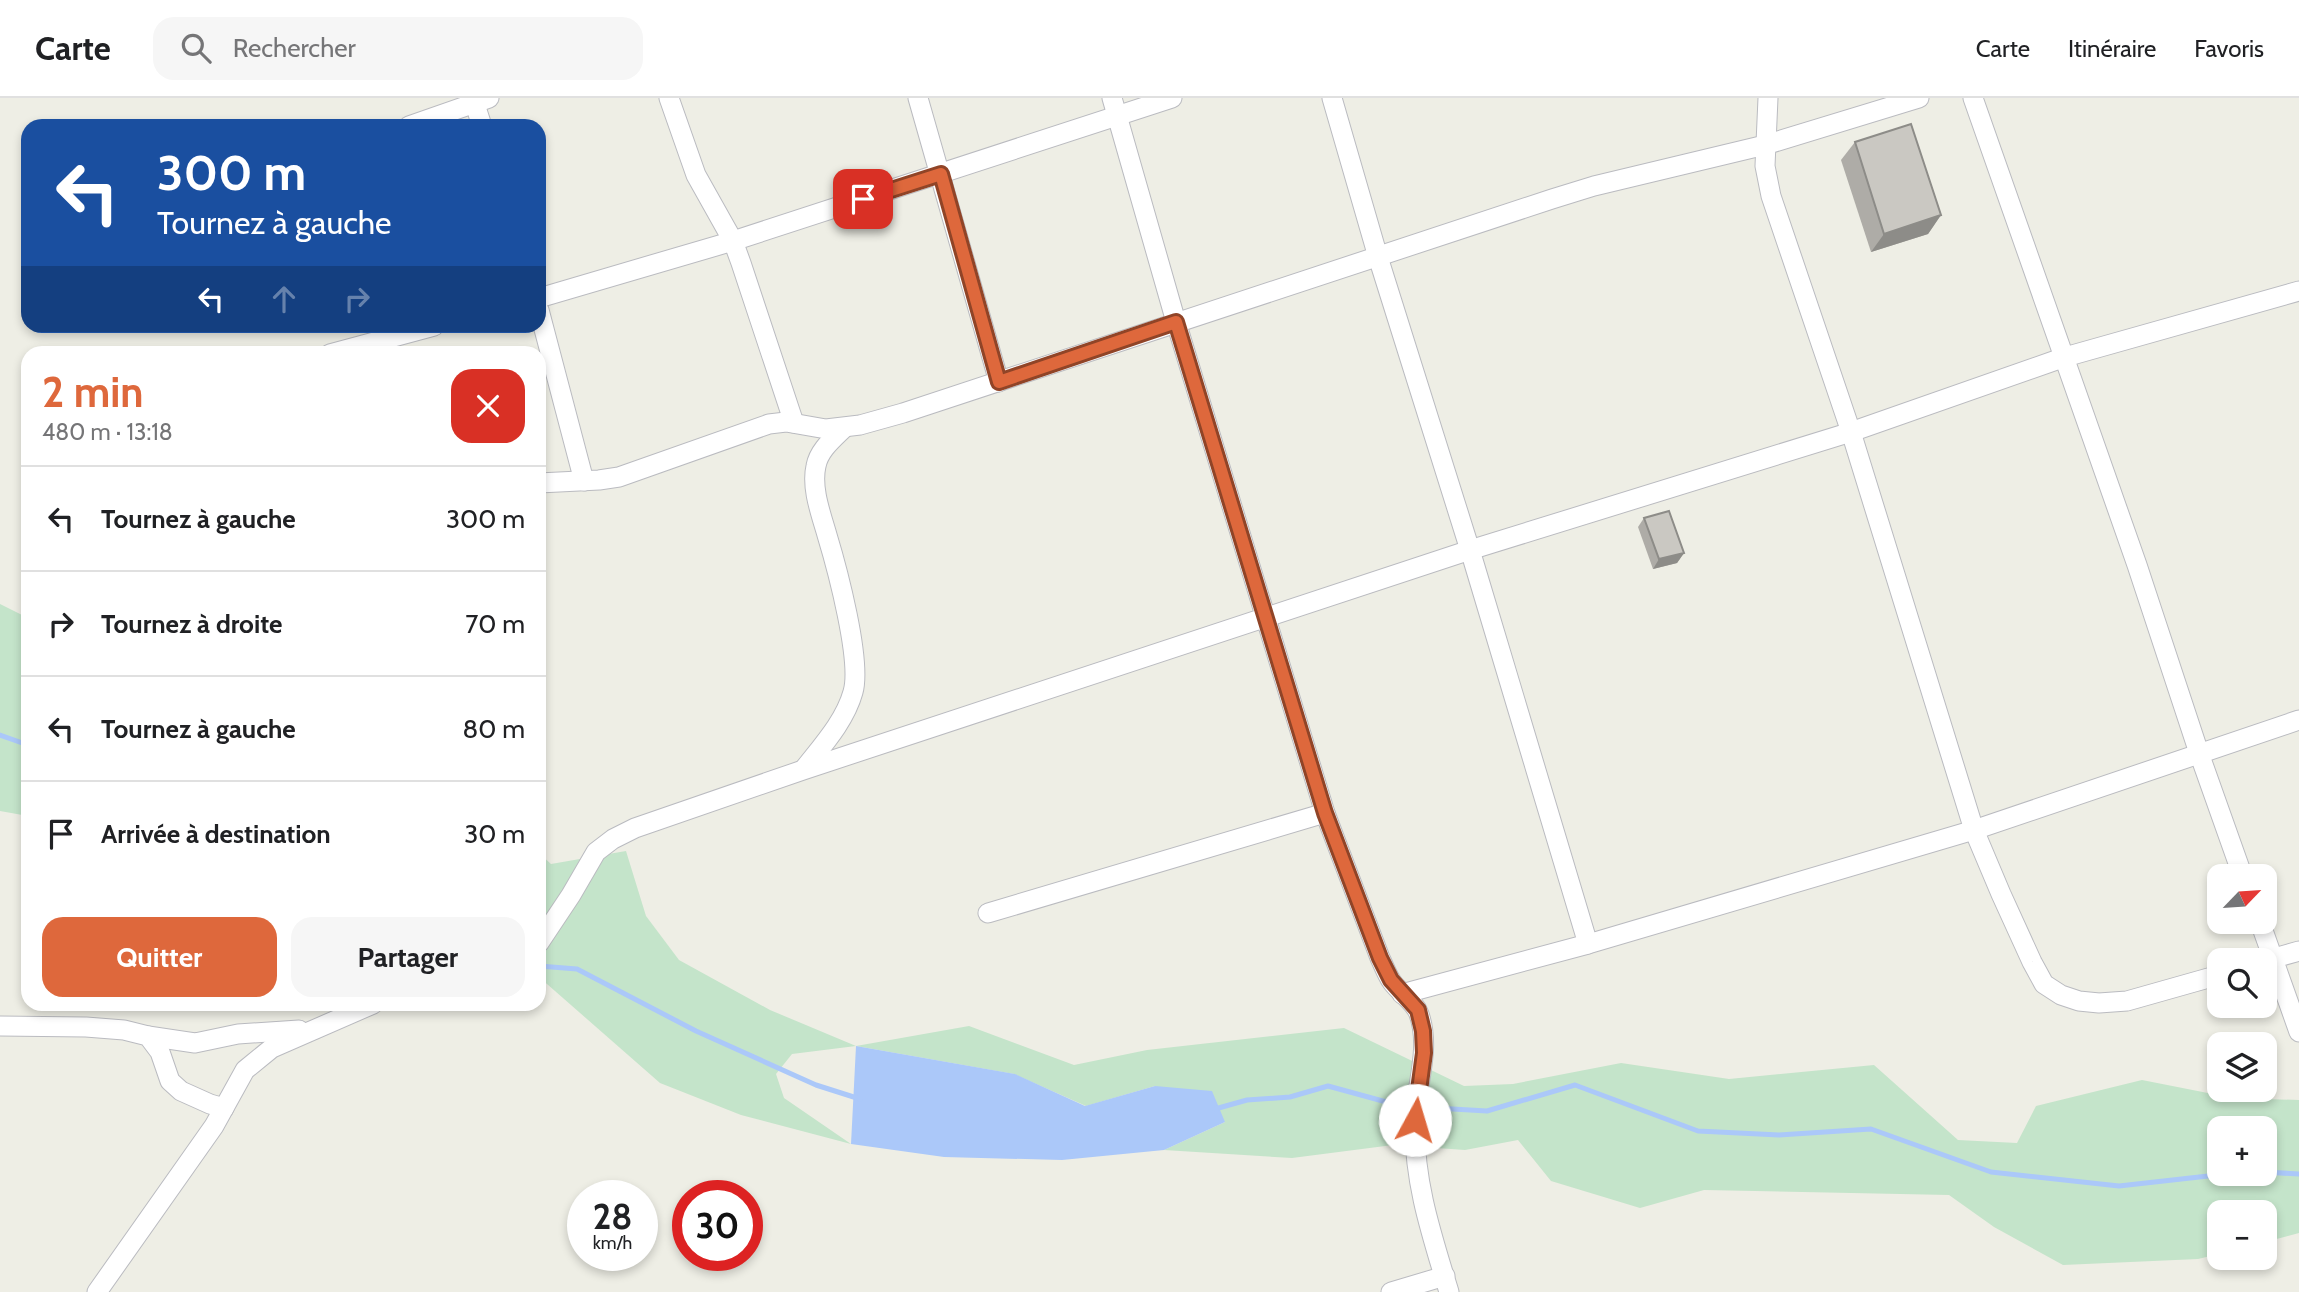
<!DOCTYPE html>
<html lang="fr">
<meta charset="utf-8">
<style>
body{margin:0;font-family:Cabin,sans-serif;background:#f6f6f6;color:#202124;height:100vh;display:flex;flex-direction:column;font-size:26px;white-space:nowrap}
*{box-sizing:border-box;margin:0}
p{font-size:23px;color:#757577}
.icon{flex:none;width:38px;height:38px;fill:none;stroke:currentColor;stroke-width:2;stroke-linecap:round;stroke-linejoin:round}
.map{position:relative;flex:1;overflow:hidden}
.sheet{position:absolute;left:21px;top:248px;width:525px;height:665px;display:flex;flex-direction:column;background:#fff;border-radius:21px;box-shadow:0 4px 10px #0003}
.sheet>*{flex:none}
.guide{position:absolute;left:21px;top:21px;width:525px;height:214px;border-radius:21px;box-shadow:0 4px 10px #0003;background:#1a4fa0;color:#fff;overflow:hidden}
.needle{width:46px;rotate:65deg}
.fabs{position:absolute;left:2207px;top:766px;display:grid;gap:14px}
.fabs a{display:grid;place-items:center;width:70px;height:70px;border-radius:14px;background:#fff;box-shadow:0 4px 10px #0003;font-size:35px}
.speed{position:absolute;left:567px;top:1082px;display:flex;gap:14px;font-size:35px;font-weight:700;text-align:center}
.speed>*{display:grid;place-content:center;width:91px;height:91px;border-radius:50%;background:#fff;box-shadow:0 4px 10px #0003;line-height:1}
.speed small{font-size:18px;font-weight:400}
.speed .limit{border:10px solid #d22;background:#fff;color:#111}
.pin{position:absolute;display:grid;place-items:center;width:60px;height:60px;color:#fff;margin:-30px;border-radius:14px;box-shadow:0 4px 10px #0006}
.me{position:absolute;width:77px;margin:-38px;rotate:6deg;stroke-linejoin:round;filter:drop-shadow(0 0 5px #0008)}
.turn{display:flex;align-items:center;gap:24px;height:147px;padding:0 21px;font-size:32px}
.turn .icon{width:91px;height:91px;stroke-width:2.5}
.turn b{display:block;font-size:49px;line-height:60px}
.lanes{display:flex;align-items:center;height:66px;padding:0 21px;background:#0003;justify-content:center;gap:35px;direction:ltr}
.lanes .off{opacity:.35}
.round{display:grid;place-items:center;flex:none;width:74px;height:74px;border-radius:21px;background:#f6f6f6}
.headline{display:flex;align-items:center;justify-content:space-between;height:119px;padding:0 21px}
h1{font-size:42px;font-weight:700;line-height:52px;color:#de683c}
.cta{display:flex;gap:14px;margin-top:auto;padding:14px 21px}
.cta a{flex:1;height:80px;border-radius:21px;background:#de683c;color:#fff;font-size:28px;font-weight:700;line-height:80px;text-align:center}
.cta a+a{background:#f6f6f6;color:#202124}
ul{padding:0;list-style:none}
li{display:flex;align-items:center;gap:21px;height:105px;padding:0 21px;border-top:2px solid #e0e0e0}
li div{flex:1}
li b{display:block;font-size:26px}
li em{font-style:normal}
header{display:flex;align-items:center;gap:42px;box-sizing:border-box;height:98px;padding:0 35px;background:#fff;border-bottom:2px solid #e0e0e0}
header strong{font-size:33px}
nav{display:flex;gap:38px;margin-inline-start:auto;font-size:24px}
.search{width:490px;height:63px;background:#f6f6f6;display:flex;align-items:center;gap:18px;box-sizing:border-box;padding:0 24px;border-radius:21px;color:#757577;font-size:26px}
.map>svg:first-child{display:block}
.green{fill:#c4e4ca;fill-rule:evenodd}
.water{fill:#abc8f9}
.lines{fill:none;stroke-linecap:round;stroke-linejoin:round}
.stream{stroke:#abc8f9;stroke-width:5}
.street-casing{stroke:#babbc0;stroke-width:21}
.street{stroke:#fff;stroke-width:19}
.wall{fill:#aeaca7}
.shaded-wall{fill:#8d8c88}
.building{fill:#cac8c2;stroke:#8d8c88;stroke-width:2}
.route-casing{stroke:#904427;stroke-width:18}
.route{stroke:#de683c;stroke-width:12}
</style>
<header>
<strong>Carte</strong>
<div class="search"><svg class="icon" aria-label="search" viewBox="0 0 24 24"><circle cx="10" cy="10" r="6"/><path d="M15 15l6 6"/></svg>Rechercher</div>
<nav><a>Carte</a><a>Itinéraire</a><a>Favoris</a></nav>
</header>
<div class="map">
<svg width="2299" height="1194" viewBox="0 0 2299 1194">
<rect width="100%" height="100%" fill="#eeeee5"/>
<g class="green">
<path d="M0,506L28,520V718L0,713Z"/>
<path d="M626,753L646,818L679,862L770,912L856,948L969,928L1074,967L1147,952L1344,930L1464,988L1513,986L1621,965L1729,981L1874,967L1958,1042L2017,1045L2036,1008L2142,982L2233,1000L2299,1002V1135L2265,1144L2264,1115H2219V1156L2198,1161L2063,1167L1994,1129L1949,1097L1704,1092L1640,1110L1551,1083L1518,1042L1465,1052L1393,1047L1292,1060L1164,1052L1225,1024L1155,988L1086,1008L1014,976L856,948L792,956L776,976L784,1000L851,1046L741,1017L660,985L539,879V755L551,766ZM2219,1031H2264V1076H2219Z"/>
</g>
<path class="water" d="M856,948L1015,976L1085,1008L1155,988L1212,993L1225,1024L1164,1052L1062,1062L944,1059L851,1046Z"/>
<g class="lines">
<g class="stream">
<path d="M0,637L28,647"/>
<path d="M539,868L577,871L696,933L816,987L860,1001"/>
<path d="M1215,1011L1247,1002L1290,999L1328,988L1401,1008L1487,1013L1575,987L1698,1033L1779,1037L1871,1031L1991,1074L2119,1088L2226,1076"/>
<path d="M2264,1074L2299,1076"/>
</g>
<g class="street-casing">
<g id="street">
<path d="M473,0L482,28"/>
<path d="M669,0L696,77L733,143L741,165L794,325"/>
<path d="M918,0L999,284"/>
<path d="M1112,0L1176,224L1325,715L1380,860C1384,868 1387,877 1392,884C1400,895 1415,904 1419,916C1431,951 1416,987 1415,1022C1413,1082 1432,1138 1449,1194"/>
<path d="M1332,0L1378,159L1470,452L1588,846"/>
<path d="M1768,0L1765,68L1771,98L1851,334L1974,732L2001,796L2032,864L2044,886L2061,897L2079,903L2099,905L2127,903L2219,877"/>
<path d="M1973,0L2137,467L2199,655L2243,779"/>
<path d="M409,28L489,0"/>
<path d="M539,200L733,143L1172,0"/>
<path d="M539,212L584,383"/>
<path d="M330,256L434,228"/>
<path d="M539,385L599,382L619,379L769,326L786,324L826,331L860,327L903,315L1552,101L1594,88L1765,47L1919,0"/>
<path d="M804,671C822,648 845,623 853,594C862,563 837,470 827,437C821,416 811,390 816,368C819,352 833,341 844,330"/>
<path d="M988,815L1325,715"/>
<path d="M2260,824L2299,934"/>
<path d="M539,845L571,797L596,754L613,741L635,730L803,672L1470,452L1851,334L2065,259L2299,193"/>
<path d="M2264,863L2299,853"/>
<path d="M1402,896L1588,846L1974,732L2299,622"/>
<path d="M0,928L86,929L124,932L148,938L160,954L170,983L181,993L210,1006L224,1010"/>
<path d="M148,938L195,945L238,936L299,932"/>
<path d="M97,1194L214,1028L245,972L272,950L373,906"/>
<path d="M1391,1194L1445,1178"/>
</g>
</g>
<use href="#street" class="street"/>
</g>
<g class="wall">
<path d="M1855,44L1941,117L1928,136L1871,154L1841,62Z"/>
<path d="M1644,420L1684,455L1677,465L1653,471L1638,429Z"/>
</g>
<g class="shaded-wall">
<path d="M1941,117L1928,136L1871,154L1884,136Z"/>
<path d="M1684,455L1677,465L1653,471L1659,461Z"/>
</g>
<g class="building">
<path d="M1911,26L1941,117L1884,136L1855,44Z"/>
<path d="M1669,413L1684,455L1659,461L1644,420Z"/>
</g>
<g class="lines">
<g class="route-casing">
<path id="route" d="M863,101L941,76L999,284L1176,224L1325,715L1380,860L1391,882L1418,912L1423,933L1424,955L1415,1022"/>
</g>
<use href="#route" class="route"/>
</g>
</svg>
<div class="fabs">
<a><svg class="needle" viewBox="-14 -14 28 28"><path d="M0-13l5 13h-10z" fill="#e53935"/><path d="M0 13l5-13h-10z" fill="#757577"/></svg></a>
<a><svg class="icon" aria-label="search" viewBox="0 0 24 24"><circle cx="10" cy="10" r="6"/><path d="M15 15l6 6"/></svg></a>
<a><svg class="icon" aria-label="layers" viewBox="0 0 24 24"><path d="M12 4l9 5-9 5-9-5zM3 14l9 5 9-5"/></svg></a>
<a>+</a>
<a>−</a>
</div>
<div class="speed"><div>28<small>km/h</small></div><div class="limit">30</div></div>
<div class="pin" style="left:863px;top:101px;background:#d93025"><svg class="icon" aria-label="arrive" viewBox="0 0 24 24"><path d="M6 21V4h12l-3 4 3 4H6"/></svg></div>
<svg class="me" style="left:1415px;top:1022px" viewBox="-20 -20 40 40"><circle r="19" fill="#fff"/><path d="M0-13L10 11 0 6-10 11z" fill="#de683c"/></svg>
<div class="guide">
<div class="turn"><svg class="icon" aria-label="left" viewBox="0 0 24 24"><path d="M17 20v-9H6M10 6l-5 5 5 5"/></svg><div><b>300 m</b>Tournez à gauche</div></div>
<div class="lanes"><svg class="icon" aria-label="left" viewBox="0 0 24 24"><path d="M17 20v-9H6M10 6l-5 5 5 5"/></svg><svg class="icon off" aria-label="ahead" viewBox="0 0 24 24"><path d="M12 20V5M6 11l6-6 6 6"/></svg><svg class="icon off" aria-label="right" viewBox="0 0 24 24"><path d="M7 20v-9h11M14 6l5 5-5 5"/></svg></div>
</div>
<section class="sheet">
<div class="headline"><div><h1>2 min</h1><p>480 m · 13:18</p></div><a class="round" style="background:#d93025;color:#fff"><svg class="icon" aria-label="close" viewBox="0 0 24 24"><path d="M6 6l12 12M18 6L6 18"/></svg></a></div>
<ul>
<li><svg class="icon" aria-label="left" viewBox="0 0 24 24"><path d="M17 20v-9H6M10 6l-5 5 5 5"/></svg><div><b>Tournez à gauche</b></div><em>300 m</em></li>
<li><svg class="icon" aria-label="right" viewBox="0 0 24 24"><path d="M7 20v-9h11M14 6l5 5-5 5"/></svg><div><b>Tournez à droite</b></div><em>70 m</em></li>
<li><svg class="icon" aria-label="left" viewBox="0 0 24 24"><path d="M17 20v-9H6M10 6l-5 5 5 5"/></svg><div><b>Tournez à gauche</b></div><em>80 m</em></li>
<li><svg class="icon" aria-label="arrive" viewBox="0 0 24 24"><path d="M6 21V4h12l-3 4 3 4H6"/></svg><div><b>Arrivée à destination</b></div><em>30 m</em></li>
</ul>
<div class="cta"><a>Quitter</a><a>Partager</a></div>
</section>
</div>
